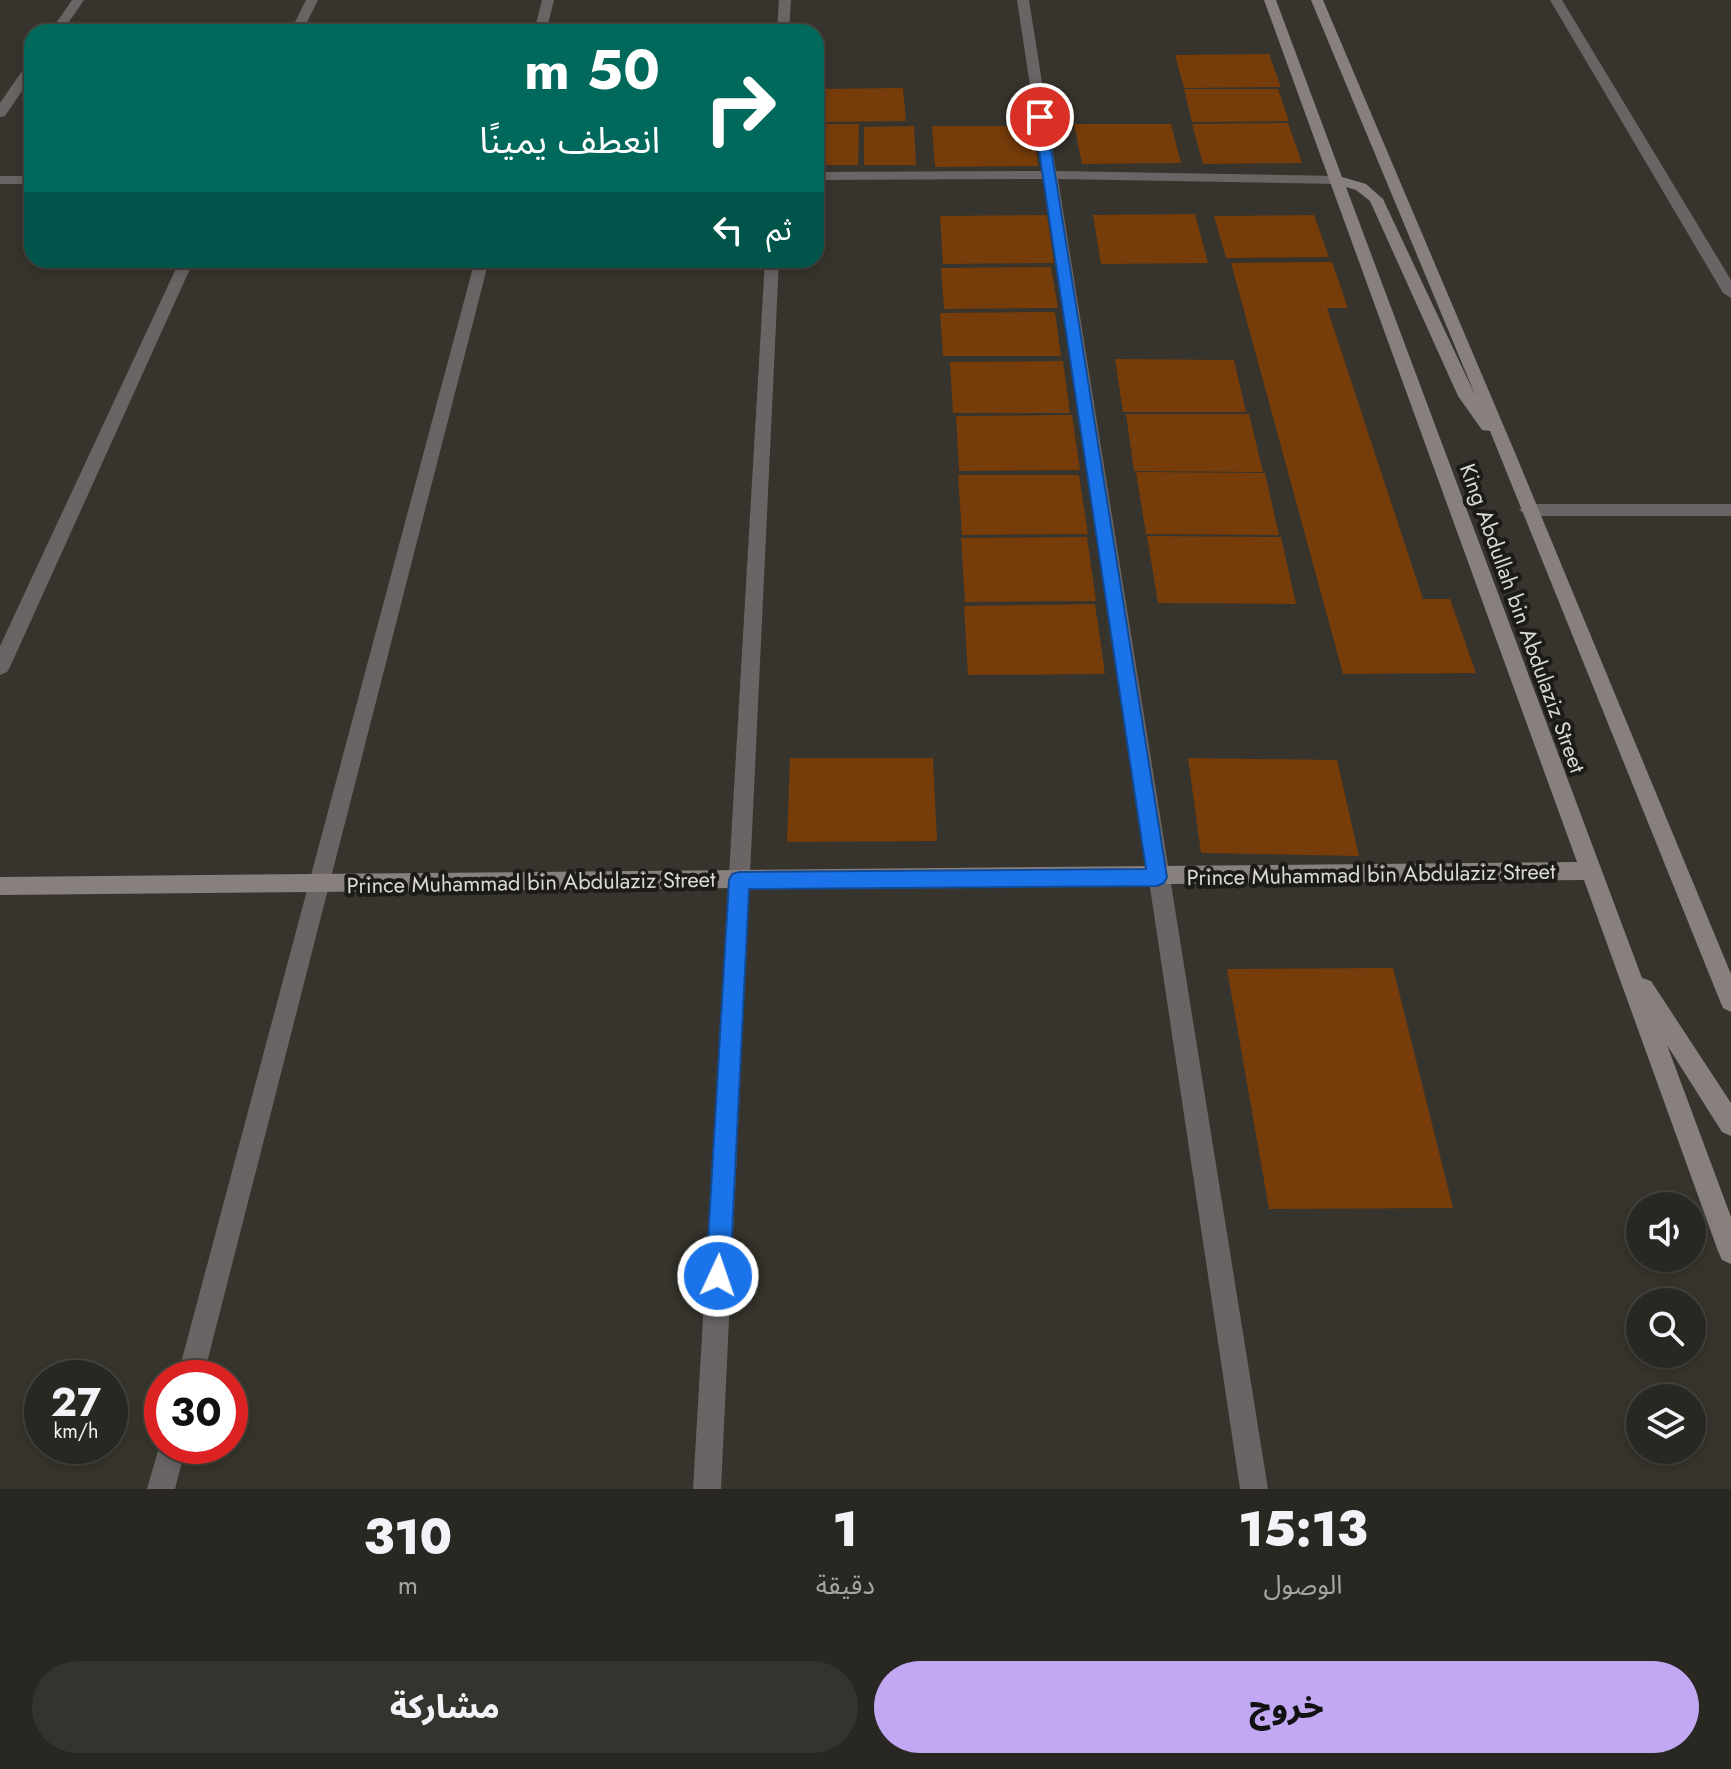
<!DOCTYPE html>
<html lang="ar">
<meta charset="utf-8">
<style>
body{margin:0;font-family:Jost,"Noto Sans Arabic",sans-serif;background:#34332e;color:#f1f3f6;direction:rtl;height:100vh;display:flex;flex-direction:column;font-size:30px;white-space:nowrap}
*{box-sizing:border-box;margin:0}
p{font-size:26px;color:#a5a5a5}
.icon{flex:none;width:44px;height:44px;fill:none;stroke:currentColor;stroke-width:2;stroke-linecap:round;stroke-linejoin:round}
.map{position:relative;height:1489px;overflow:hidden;direction:ltr}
.drawer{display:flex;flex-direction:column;background:#282721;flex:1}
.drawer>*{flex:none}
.top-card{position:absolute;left:24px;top:24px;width:800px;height:244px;border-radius:24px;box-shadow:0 4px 12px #0003,0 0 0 2px #44443f;direction:rtl;background:#00695c;color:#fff;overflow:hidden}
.buttons{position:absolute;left:1626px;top:1192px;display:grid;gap:16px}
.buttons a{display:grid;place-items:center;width:80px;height:80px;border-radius:50%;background:#282721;box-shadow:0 4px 12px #0003,0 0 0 2px #44443f;font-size:40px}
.speed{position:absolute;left:24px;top:1360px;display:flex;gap:16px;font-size:40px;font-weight:700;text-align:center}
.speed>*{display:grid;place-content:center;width:104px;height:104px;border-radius:50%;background:#282721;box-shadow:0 4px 12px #0003,0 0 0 2px #44443f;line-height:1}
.speed small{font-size:20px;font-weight:400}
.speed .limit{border:12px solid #d22;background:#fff;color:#111}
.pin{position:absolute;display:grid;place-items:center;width:68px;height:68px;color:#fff;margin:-34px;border:4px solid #fff;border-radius:50%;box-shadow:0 2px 8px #0007}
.me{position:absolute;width:88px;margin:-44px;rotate:3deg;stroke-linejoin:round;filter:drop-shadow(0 0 6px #0008)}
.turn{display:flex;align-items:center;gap:28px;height:168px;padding:0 32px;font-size:36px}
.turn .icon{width:104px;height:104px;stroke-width:2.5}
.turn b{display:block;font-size:56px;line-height:68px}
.then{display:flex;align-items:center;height:76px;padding:0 32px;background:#0003;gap:16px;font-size:30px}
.eta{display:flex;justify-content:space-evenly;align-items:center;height:136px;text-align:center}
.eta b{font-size:48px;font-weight:800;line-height:56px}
.action{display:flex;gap:16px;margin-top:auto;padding:16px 32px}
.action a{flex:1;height:92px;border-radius:48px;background:#c2a8f3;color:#111;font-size:32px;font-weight:800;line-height:92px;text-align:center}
.action a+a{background:#34332e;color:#f1f3f6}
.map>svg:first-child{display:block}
.building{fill:#763c0a}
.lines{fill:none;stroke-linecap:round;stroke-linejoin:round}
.minor{fill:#6a6564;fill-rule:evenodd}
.secondary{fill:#88807e;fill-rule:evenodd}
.route{fill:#1a73e8;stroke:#114b97;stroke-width:2}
.labels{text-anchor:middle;stroke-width:8;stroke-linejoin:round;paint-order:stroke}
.street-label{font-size:22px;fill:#dad9d4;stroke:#1c1b18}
</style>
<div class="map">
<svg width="1731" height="1489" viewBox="0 0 1731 1489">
<rect width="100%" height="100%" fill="#36342c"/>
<g class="building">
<path d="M1269,54L1281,87L1184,88L1175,55Z"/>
<path d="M903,88L906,121L821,122V89Z"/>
<path d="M1184,89H1278L1289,121L1192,122Z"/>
<path d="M1288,123L1302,163L1203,164L1192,124Z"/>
<path d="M816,124H859L858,165H816Z"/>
<path d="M1074,124H1171L1181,163L1082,164Z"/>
<path d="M914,126L916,165H864V127Z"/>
<path d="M932,126H1033L1038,166L935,167Z"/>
<path d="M1195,214L1208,263L1101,264L1093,215Z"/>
<path d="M1047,215L1054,263L943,264L940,216Z"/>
<path d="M1314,215L1329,257L1226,258L1214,216Z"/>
<path d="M1332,262L1348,308H1327L1423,599H1450L1476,673L1343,674L1231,263Z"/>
<path d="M1051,267L1058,308L944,309L941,268Z"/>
<path d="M1055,312L1061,356H943L940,313Z"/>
<path d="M1115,359L1234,360L1246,412H1123Z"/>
<path d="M1063,361L1070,413H953L950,362Z"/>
<path d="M1126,414H1249L1263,472L1134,471Z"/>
<path d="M1072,415L1080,470L959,471L956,416Z"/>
<path d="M1136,472L1265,473L1279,535L1146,534Z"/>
<path d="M958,475H1079L1088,534L962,535Z"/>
<path d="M1147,536L1281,537L1296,604L1158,603Z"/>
<path d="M1087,537L1096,601L965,602L961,538Z"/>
<path d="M1095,604L1105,674L968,675L964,606Z"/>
<path d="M790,758H933L937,841L787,842Z"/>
<path d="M1188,758L1337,760L1359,856L1201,853Z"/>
<path d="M1393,968L1453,1208L1269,1209L1227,969Z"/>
</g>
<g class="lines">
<g class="minor">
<path d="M72,0H84L62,32H50Z"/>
<path d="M306,0H318L302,32H290Z"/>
<path d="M542,0H554L546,32H534Z"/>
<path d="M779,0H791L789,32H777Z"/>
<path d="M1017,0H1029L1056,171L1337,176L1344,180L1337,184L1058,179L1268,1489H1240L1044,179L816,180V172L1043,171Z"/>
<path d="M1550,0H1562L1731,280V298L1723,293Z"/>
<path d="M32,63V76L5,116L0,117V103L27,64Z"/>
<rect x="0" y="176" width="32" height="8"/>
<path d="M180,260H194L10,667L7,672L0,675V646Z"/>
<path d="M475,260H489L203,1378H177Z"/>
<path d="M765,260H779L721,1489H693Z"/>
<path d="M1528,504H1731V516H1528L1519,510Z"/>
<path d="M162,1437V1446H186L175,1489H147Z"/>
</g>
<path class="secondary" d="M1264,0H1276L1342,177L1366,184L1383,199L1476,397L1311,0H1323L1513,448L1731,974V1012L1723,1008L1720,1001L1490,431L1482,430L1458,396L1370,201L1356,190L1346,187L1642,978L1651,981L1731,1103V1136L1722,1132L1667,1045L1731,1217V1264L1722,1260L1718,1251L1584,880L0,895V877L1577,862Z"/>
</g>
<path class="route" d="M1040,113L1046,117L1167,877L1164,883L1157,886L749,889L730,1276L726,1284L718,1288L710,1284L706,1276L729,880L732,874L739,872L1146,869L1034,117Z"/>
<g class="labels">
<g class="street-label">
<text transform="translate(1523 618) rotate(70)" y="8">King Abdullah bin Abdulaziz Street</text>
<text transform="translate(1371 874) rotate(-1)" y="8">Prince Muhammad bin Abdulaziz Street</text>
<text transform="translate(531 882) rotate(-1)" y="8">Prince Muhammad bin Abdulaziz Street</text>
</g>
</g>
</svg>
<div class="buttons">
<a><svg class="icon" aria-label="sound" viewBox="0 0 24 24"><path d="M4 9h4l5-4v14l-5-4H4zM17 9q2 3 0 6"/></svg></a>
<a><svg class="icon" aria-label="search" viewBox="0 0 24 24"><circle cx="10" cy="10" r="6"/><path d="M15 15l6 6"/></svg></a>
<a><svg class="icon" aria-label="layers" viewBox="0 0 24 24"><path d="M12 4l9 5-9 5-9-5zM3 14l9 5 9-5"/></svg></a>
</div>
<div class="speed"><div>27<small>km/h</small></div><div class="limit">30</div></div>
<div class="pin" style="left:1040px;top:117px;background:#d93025"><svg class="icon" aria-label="arrive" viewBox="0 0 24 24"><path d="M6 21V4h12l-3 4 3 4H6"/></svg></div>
<svg class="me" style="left:718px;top:1276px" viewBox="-20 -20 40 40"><circle r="17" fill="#1a73e8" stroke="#fff" stroke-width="3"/><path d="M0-11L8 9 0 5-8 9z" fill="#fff"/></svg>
<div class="top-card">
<div class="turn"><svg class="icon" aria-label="right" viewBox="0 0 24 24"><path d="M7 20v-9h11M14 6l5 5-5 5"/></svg><div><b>50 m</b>انعطف يمينًا</div></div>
<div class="then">ثم<svg class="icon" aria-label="left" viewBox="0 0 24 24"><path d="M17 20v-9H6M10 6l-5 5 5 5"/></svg></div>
</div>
</div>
<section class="drawer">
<div class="eta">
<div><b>15:13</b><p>الوصول</p></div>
<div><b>1</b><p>دقيقة</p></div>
<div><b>310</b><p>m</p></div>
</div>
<div class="action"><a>خروج</a><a>مشاركة</a></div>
</section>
